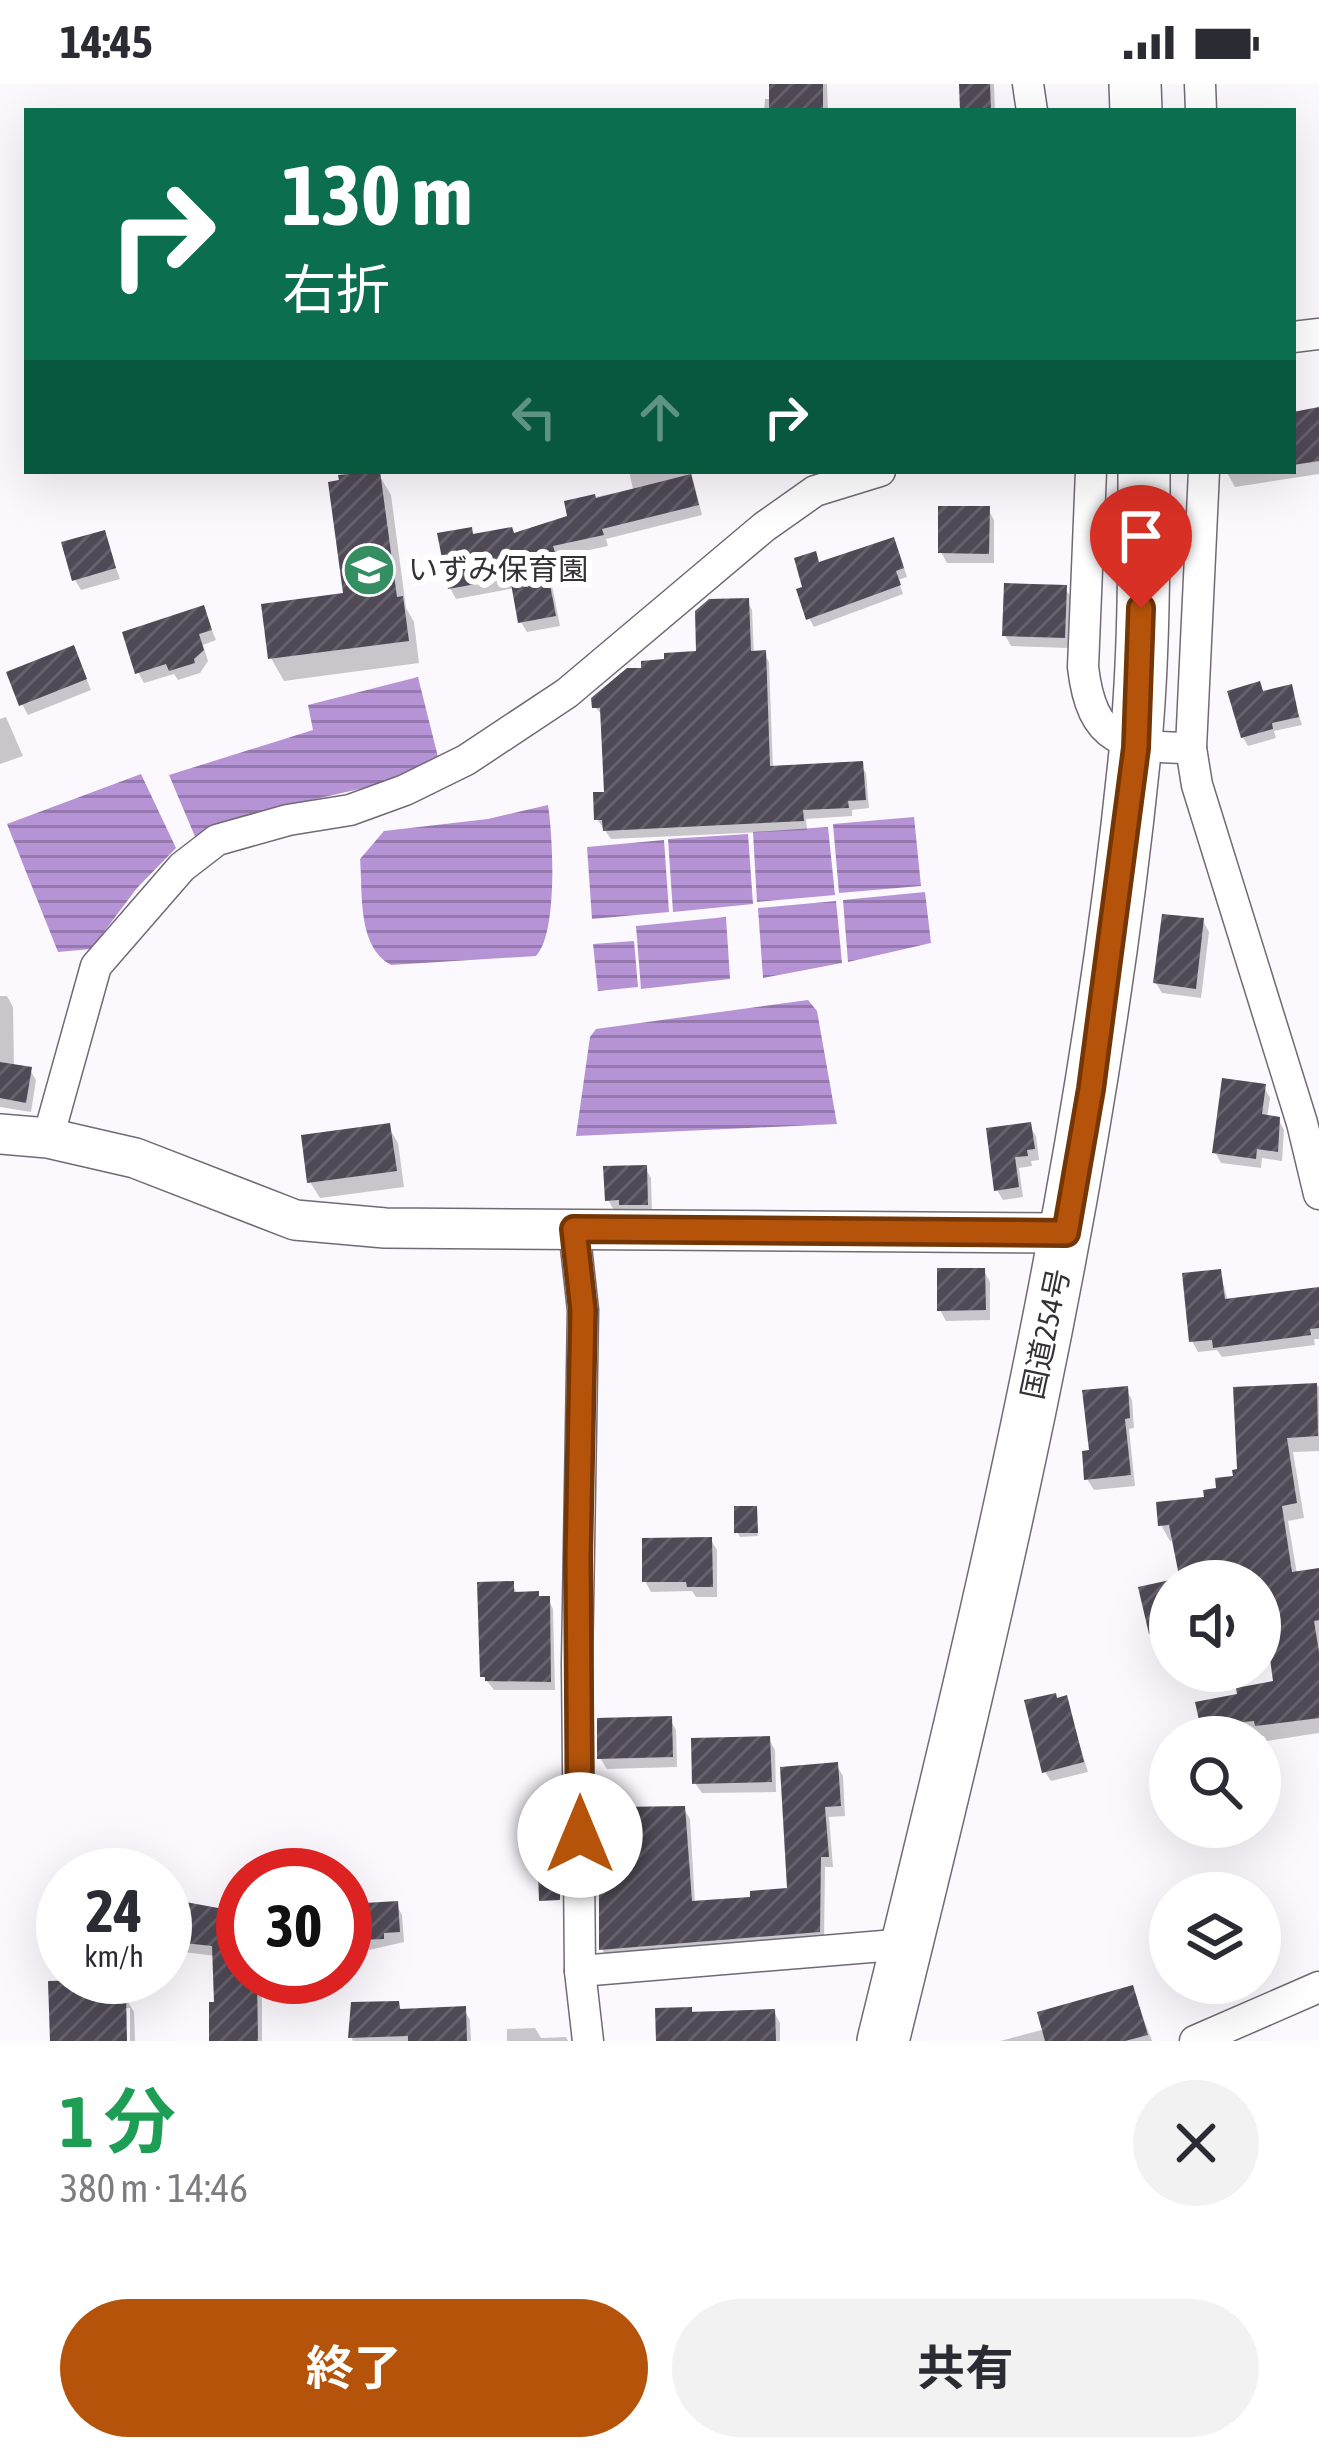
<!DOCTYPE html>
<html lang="ja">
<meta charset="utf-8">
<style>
body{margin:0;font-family:"Asap Condensed","Noto Sans JP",sans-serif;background:#f2f2f3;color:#2b2b33;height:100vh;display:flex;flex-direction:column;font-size:45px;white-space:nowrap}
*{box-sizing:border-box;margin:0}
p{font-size:39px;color:#7c7c81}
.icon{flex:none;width:66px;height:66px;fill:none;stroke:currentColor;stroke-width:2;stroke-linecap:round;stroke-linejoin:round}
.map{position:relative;height:1957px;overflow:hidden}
.drawer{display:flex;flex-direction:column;background:#fff;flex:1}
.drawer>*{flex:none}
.banner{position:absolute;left:24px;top:24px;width:1272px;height:366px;border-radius:0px;box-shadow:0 12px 48px #0002;background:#0b6e4f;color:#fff;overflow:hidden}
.controls{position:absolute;left:1149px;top:1476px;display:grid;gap:24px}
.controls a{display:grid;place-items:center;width:132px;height:132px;border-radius:50%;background:#fff;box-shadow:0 12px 48px #0002;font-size:60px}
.speed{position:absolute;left:36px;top:1764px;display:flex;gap:24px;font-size:60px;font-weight:700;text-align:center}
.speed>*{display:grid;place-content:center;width:156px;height:156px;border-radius:50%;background:#fff;box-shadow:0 12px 48px #0002;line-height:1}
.speed small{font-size:30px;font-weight:400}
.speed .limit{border:18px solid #d22;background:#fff;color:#111}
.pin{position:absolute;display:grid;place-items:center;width:102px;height:102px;color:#fff;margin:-123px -51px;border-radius:50% 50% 50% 0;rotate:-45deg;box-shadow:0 0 12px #0007}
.pin .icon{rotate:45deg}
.me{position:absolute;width:132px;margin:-66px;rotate:0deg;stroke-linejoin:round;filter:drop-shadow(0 0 9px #0008)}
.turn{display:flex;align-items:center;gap:42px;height:252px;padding:0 60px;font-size:54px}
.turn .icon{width:156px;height:156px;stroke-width:2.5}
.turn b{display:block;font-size:84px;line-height:102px}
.lanes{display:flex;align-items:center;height:114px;padding:0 60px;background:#0003;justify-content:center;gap:60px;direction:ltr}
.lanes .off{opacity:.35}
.round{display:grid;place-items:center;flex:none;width:126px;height:126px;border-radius:63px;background:#f2f2f3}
.summary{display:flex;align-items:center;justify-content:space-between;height:204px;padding:0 60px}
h1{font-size:72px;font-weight:700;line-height:90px;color:#1e9e55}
.cta{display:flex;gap:24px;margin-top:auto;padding:24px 60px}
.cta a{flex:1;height:138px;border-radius:72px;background:#b45309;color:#fff;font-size:48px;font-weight:700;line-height:138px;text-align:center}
.cta a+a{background:#f2f2f3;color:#2b2b33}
.status{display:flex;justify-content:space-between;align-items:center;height:84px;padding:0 60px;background:#fff;direction:ltr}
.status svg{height:33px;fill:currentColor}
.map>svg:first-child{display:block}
.water{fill:url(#water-rules)}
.shadow{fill:#0003}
.building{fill:url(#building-hatch)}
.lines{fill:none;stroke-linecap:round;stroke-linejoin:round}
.minor-casing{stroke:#716a76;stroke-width:33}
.tertiary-casing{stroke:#716a76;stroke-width:42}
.trunk-casing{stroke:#716a76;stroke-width:54}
.minor{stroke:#fff;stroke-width:30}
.tertiary{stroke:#fff;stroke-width:39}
.trunk{stroke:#fff;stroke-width:51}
.route-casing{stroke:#753606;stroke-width:30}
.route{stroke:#b45309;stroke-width:21}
.labels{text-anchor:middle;stroke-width:12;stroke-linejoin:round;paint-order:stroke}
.poi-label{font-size:30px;fill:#343237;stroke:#fff;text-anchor:start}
.street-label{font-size:30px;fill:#343237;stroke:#fff}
</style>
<div class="status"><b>14:45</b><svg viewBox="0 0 49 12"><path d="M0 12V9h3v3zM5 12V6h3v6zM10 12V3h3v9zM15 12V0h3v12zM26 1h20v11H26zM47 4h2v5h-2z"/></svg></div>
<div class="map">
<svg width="1319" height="1957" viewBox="0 0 1319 1957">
<defs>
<pattern id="water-rules" width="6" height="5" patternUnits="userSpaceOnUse" patternTransform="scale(3)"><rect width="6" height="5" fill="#b693d5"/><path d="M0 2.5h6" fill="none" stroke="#9579ae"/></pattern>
<pattern id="building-hatch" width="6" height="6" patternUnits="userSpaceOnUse" patternTransform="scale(3)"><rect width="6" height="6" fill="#4f4a55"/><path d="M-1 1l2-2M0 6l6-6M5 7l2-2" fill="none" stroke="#66626b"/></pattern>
</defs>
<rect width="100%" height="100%" fill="#fbf8fe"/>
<g class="water">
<path d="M418,593L438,673L399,696L276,724L234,736L196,755L169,691L313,646L308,621Z"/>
<path d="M141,690L176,764L137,804L91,865L58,868L7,740Z"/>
<path d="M548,721C553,753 558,849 536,872L391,881C357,862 363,810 360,775L384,747L488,735Z"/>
<path d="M914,733L921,802L839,809L833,740Z"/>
<path d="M828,743L835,811L757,818L753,748Z"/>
<path d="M748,750L753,820L673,828L668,755Z"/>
<path d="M664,756L669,828L592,835L587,763Z"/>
<path d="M925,808L931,859L848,878L843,816Z"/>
<path d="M836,817L842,879L763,894L758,824Z"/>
<path d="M726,833L730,895L641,905L636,842Z"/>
<path d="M634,857L638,903L598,907L593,860Z"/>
<path d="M808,916L817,927L837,1040L576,1052L590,953L596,945Z"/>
</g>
<g class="shadow">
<path d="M772,0H827L828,27H764L765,15H772Z"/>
<path d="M962,0H994L995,27H963Z"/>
<path d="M1319,326V390L1235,403L1226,387H1293V331Z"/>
<path d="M629,387H691L702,431L606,455L608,462L557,473L563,492L551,496L560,542L527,548L521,538L515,504L456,515L450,504L474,453L514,452L571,434L568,419L633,405Z"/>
<path d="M378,389L391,411L406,524L414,538L419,579L284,597L271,574L346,511Z"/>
<path d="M988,425L994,436V479H947L941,468Z"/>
<path d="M103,449L120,495L81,506L75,496Z"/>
<path d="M898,465L907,493L898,496L903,510L814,543L809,534L820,481Z"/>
<path d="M1065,504L1071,514L1069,564L1011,562L1005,551Z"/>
<path d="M747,517L752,526L754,570L764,569L769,578L773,685L861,681L866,689L869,724L852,726V732L806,735L807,746L611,755L597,735L607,711L603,632L595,623L645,586L699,570Z"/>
<path d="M203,525L216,556L203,561L208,577L200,589L178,596L174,590L144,599L138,588Z"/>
<path d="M79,576L91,606L28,631L22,620Z"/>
<path d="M1290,604L1302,641L1274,647L1276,654L1248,662L1243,653L1264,609Z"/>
<path d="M6,633L23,672L0,680V635Z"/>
<path d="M1203,837L1209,848L1201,914L1162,909L1156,899Z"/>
<path d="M0,912H7L13,923L14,983L30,986L36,996L31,1028L0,1023Z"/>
<path d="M1264,1003L1270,1014L1267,1034L1278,1035L1284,1046L1282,1077L1262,1074L1261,1084L1221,1079L1215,1068Z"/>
<path d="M1029,1041L1036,1052L1039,1076L1031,1077L1032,1082L1019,1084L1023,1113L1003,1116L997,1106Z"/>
<path d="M388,1042L398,1059L404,1103L320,1114L310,1098Z"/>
<path d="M645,1084L651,1094L652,1131H628L625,1126H614L608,1116Z"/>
<path d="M984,1187L990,1198V1236L946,1237L940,1226Z"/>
<path d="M1220,1188L1228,1217L1319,1211V1255H1314L1315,1261L1222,1273L1217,1266L1198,1268L1192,1257Z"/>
<path d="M1319,1302V1367L1293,1368L1304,1434L1288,1437L1297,1490L1319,1487V1649L1267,1657L1264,1652L1209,1653L1204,1644L1277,1600L1271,1560L1260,1562V1497H1177L1183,1496L1175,1456L1170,1457L1161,1441L1208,1416L1240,1388L1237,1306Z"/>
<path d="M1126,1305L1132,1316L1134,1344L1129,1345L1135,1402L1094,1406L1087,1395L1092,1369Z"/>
<path d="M755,1425L758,1452L740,1453L737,1448Z"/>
<path d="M711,1456L717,1466V1513H696L692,1507L651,1508L645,1497Z"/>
<path d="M1170,1499V1562L1161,1564L1152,1549Z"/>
<path d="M512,1500L518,1511L548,1515L553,1525L555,1606H494L483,1592Z"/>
<path d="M1066,1615L1088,1688L1051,1697L1045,1688Z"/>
<path d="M670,1635L676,1646L677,1683L607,1685L600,1674Z"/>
<path d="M769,1655L775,1666L776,1708L702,1709L695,1699Z"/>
<path d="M837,1682L843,1692L845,1732L829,1733L833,1783H825L824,1858L608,1875L602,1865L616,1799L684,1725L690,1735L695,1820L753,1816L790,1807Z"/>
<path d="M56,1809H63V1847L53,1836Z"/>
<path d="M396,1820L402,1831L404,1858L369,1866L365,1859L359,1860L353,1849Z"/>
<path d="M182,1821L243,1832V1875L165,1866V1823Z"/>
<path d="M255,1894L262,1905V1957H212Z"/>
<path d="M85,1899L93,1912L124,1911L134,1928L135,1957H130V1924H124V1957H53Z"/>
<path d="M1132,1904L1152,1957H1000L1045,1945Z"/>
<path d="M398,1920L402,1927L464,1925L470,1936L471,1957H353L351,1953Z"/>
<path d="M658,1927L774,1928L780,1939V1957H659Z"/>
<path d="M535,1944L541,1954L566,1953L568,1957H507V1945Z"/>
</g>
<g class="building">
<rect x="769" y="0" width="54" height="27"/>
<path d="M959,0H990L991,27H960Z"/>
<path d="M1319,323V377L1293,381V328Z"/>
<path d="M380,387L397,513L403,512L409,557L268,575L261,520L343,509L328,398L339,396L338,391Z"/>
<path d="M691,390L699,421L602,445L604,451L553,462L559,481L547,485L556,532L518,539L510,494L448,505L437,449L472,443L473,450L512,443L514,449L567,432L564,417L595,410L596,414Z"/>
<path d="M938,422H990L989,470L938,469Z"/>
<path d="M105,446L116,484L72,497L61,458Z"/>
<path d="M894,453L904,484L896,487L901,501L806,536L796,505L802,503L794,474L816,467L819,478Z"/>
<path d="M1004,499L1067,501L1065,554L1002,552Z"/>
<path d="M749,514L751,567L766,566L770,682L863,677L866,716L848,717L849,724L803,726L804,737L603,747L602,736H594L593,708H604L600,624H592L591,614L627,584H641V577L664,575V569L696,567L695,527L709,515Z"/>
<path d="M204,521L212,546L199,550L204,566L194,575L195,579L169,587L166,580L135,590L122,548Z"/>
<path d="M74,561L87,595L19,622L6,588Z"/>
<path d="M1260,597L1263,607L1292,600L1299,633L1272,639L1273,645L1241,654L1227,607Z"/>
<path d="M1162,830L1204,834L1196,905L1153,899Z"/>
<path d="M0,978L32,983L26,1019L0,1014Z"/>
<path d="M1222,994L1266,1000L1262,1030L1280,1033L1278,1068L1257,1065L1256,1075L1212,1069Z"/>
<path d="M1031,1038L1035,1065L1027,1066L1028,1072L1015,1073L1019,1103L994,1107L986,1044Z"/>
<path d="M390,1039L397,1087L307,1099L301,1051Z"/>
<path d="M647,1081L648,1121H619V1116L605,1117L603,1082Z"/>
<path d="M937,1184H985L986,1226L937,1227Z"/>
<path d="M1221,1185L1225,1215L1319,1203V1244L1310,1245L1311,1251L1213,1264L1212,1256L1189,1258L1182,1189Z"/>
<path d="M1317,1299L1318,1352L1287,1354L1297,1419L1282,1422L1292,1488L1319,1484V1536L1314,1537L1319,1568V1634L1255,1642L1254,1637L1243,1638L1201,1645L1195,1618L1237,1610L1236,1604L1273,1597L1266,1545L1260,1546V1497H1180L1169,1441L1158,1442L1156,1418L1204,1413L1203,1406L1216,1404L1215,1394L1233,1392L1232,1386L1237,1385L1233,1303Z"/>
<path d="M1128,1302L1130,1334L1125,1335L1131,1391L1084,1396L1082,1367L1089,1366L1082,1306Z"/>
<path d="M734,1422H757L758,1449H734Z"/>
<path d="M712,1453L713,1503H687L686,1498H642V1454Z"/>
<path d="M1170,1496V1545L1149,1550L1138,1503Z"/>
<path d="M514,1497V1508L539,1507V1512H550L551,1598L485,1597V1593H480L477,1498Z"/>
<path d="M1056,1609L1057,1614L1067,1611L1084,1678L1042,1689L1024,1616Z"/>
<path d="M672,1632L673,1673L597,1675V1634Z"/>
<path d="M770,1652L772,1698L692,1700L691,1654Z"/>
<path d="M838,1678L841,1722L825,1723L829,1773H821L820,1848L599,1866V1797L612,1796L610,1736H619V1723L685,1722L692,1817L750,1813V1807L787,1804L780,1683Z"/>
<path d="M538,1789H560V1816L539,1817Z"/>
<path d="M180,1817L240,1828L233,1868L239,1867L243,1893H257L258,1957H209V1918H214L212,1862L165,1857V1820L179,1821Z"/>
<path d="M398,1817L400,1848L384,1849V1855L360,1856V1849L350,1850L348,1820Z"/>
<path d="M87,1896V1909L126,1908L127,1957H50L48,1897Z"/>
<path d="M1133,1901L1148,1951L1125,1957H1045L1037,1928Z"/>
<path d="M399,1917L400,1925L466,1922L467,1957H408V1952L348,1954L351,1918Z"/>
<path d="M692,1923V1928L775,1925L776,1957H656L655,1924Z"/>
</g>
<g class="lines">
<g class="minor-casing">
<g id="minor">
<path d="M1028,0L1032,27"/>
<path d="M1200,0L1201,27"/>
<path d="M1293,253L1319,250"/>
<path d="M1091,387L1083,583C1092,659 1123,663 1191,664"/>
<path d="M1204,387L1191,664L1197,701L1302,1039L1319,1110"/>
<path d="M48,1054L96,882L182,783L217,756L288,736L350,726L405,706L466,676L567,609L764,443L815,407L880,387"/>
<path d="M574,1145L583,1226L577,1580L580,1887L588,1957"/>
<path d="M580,1887L907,1860"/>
<path d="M1195,1957L1319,1903"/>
</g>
</g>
<g class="tertiary-casing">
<path id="tertiary" d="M0,1050L48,1054L135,1074L295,1136L385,1144L1066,1149"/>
</g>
<g class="trunk-casing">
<g id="trunk">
<path d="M1135,0L1136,27"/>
<path d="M883,1957C988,1531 1091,1106 1135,668C1144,576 1144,480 1144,387"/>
</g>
</g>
<use href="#minor" class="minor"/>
<use href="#tertiary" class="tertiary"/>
<use href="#trunk" class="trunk"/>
</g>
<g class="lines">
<g class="route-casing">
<path id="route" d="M580,1751L578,1474L583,1226L574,1145L1066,1149L1091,1005L1136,664L1141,524"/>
</g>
<use href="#route" class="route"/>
</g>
<defs>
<g id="school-disc" transform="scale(2.7)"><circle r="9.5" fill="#358d62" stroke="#fff"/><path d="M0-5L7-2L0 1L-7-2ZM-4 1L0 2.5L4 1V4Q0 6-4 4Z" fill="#fff"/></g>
</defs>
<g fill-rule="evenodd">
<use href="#school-disc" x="369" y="486"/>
</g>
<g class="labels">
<g class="poi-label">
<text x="408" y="496">いずみ保育園</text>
</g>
<g class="street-label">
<text transform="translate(1046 1250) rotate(-78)" y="10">国道254号</text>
</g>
</g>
</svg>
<div class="controls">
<a><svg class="icon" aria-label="sound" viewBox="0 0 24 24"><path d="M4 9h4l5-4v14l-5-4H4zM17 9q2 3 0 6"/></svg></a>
<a><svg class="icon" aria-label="search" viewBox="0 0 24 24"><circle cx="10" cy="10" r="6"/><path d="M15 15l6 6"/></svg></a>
<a><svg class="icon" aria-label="layers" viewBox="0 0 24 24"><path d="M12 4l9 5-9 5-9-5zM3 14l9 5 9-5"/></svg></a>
</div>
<div class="speed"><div>24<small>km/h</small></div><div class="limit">30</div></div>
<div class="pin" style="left:1141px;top:524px;background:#d93025"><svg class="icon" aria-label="arrive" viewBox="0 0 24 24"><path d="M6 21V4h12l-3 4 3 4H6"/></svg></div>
<svg class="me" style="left:580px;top:1751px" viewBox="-20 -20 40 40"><circle r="19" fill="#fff"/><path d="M0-13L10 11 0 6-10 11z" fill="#b45309"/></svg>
<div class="banner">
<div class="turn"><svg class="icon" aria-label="right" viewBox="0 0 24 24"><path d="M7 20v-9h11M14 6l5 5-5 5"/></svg><div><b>130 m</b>右折</div></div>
<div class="lanes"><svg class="icon off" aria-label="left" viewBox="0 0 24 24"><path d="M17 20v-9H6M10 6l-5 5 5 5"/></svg><svg class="icon off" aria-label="ahead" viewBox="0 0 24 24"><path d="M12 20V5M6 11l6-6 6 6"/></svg><svg class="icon" aria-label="right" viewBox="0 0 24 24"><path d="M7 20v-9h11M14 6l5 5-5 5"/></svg></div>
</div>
</div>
<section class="drawer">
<div class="summary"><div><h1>1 分</h1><p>380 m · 14:46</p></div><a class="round"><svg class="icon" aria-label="close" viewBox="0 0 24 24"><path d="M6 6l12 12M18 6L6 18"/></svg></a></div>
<div class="cta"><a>終了</a><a>共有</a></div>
</section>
